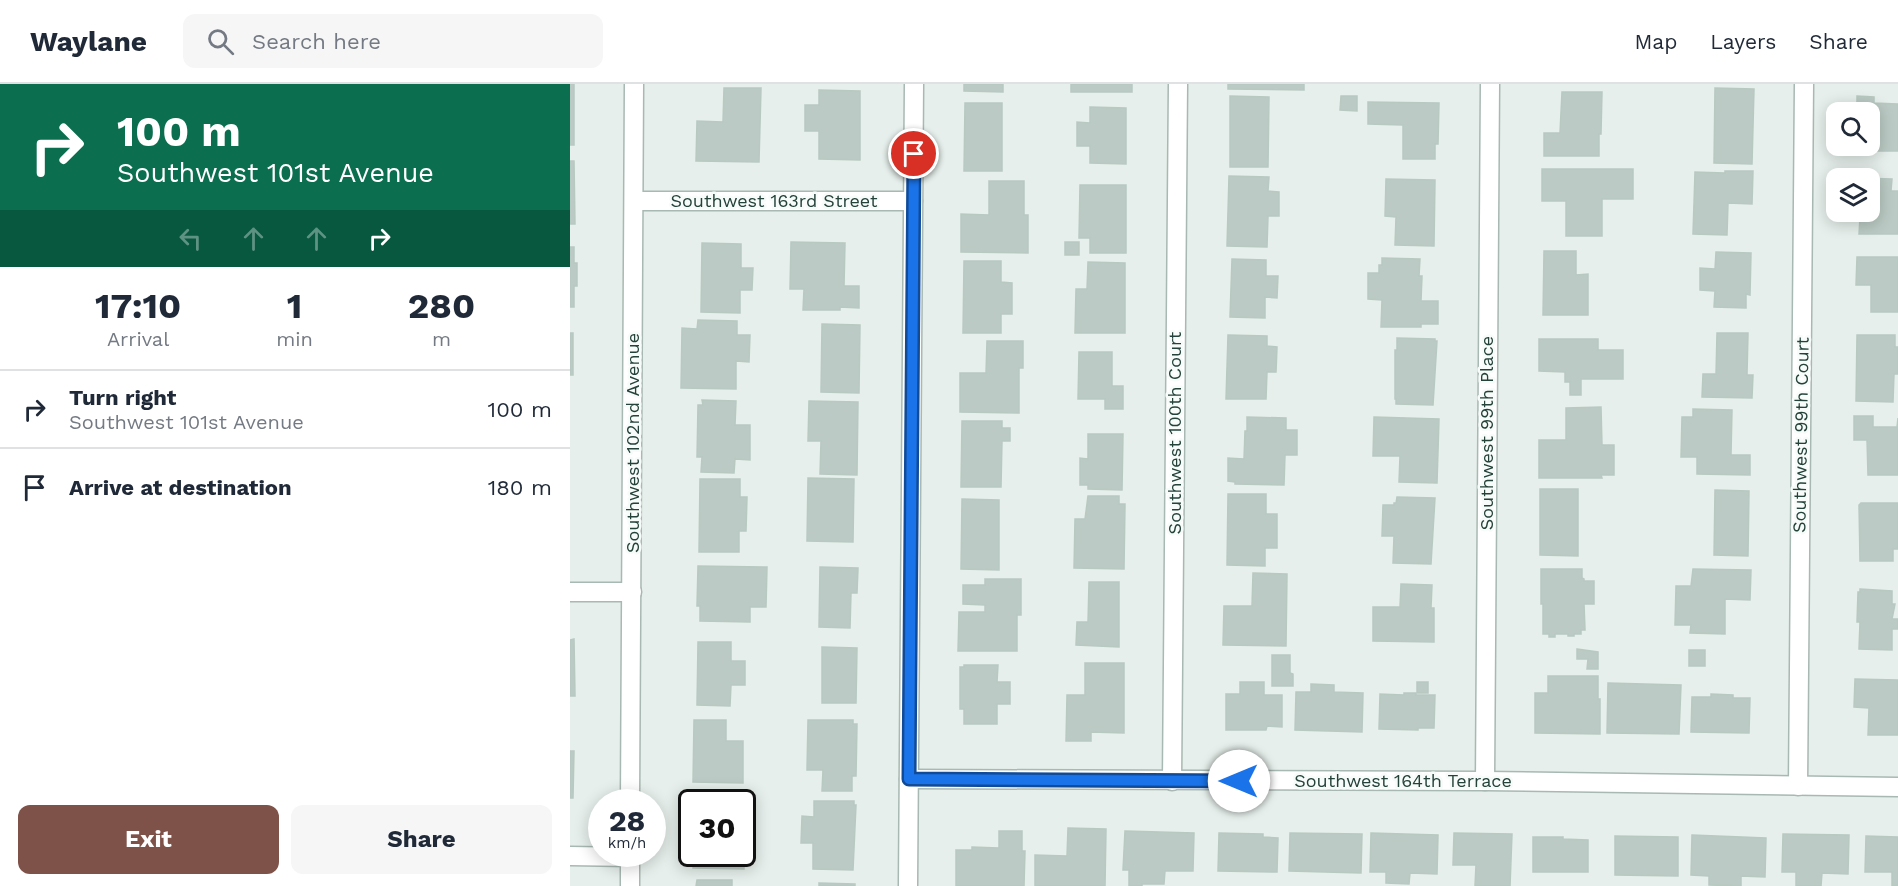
<!DOCTYPE html>
<style>
body{margin:0;font-family:"Work Sans",sans-serif;background:#f6f6f7;color:#1f2937;height:100vh;display:flex;flex-direction:column;font-size:22px;white-space:nowrap}
*{box-sizing:border-box;margin:0}
p{font-size:20px;color:#747a83}
.icon{flex:none;width:33px;height:33px;fill:none;stroke:currentColor;stroke-width:2;stroke-linecap:round;stroke-linejoin:round}
.map{position:relative;flex:1;overflow:hidden}
.panel{display:flex;flex-direction:column;background:#fff;width:570px}
.panel>*{flex:none}
.hud{background:#0b6e4f;color:#fff;overflow:hidden}
.buttons{position:absolute;left:1256px;top:18px;display:grid;gap:12px}
.buttons a{display:grid;place-items:center;width:54px;height:54px;border-radius:12px;background:#fff;box-shadow:0 3px 15px #0003;font-size:30px}
.speed{position:absolute;left:18px;top:705px;display:flex;gap:12px;font-size:30px;font-weight:700;text-align:center}
.speed>*{display:grid;place-content:center;width:78px;height:78px;border-radius:50%;background:#fff;box-shadow:0 3px 15px #0003;line-height:1}
.speed small{font-size:15px;font-weight:400}
.speed .limit{border:3px solid #111;border-radius:9px;background:#fff;color:#111}
.pin{position:absolute;display:grid;place-items:center;width:51px;height:51px;color:#fff;margin:-26px;border:3px solid #fff;border-radius:50%;box-shadow:0 2px 6px #0007}
.me{position:absolute;width:66px;margin:-33px;rotate:270deg;stroke-linejoin:round;filter:drop-shadow(0 0 4px #0008)}
.turn{display:flex;align-items:center;gap:21px;height:126px;padding:0 18px;font-size:27px}
.turn .icon{width:78px;height:78px;stroke-width:2.5}
.turn b{display:block;font-size:42px;line-height:51px}
.lanes{display:flex;align-items:center;height:57px;padding:0 18px;background:#0003;justify-content:center;gap:30px;direction:ltr}
.lanes .off{opacity:.35}
.eta{display:flex;justify-content:space-evenly;align-items:center;height:102px;text-align:center}
.eta b{font-size:36px;font-weight:700;line-height:42px}
.cta{display:flex;gap:12px;margin-top:auto;padding:12px 18px}
.cta a{flex:1;height:69px;border-radius:12px;background:#7f5249;color:#fff;font-size:24px;font-weight:700;line-height:69px;text-align:center}
.cta a+a{background:#f6f6f7;color:#1f2937}
ul{padding:0;list-style:none}
li{display:flex;align-items:center;gap:18px;height:78px;padding:0 18px;border-top:2px solid #e0e1e3}
li div{flex:1}
li b{display:block;font-size:22px}
li em{font-style:normal}
header{display:flex;align-items:center;gap:36px;box-sizing:border-box;height:84px;padding:0 30px;background:#fff;border-bottom:2px solid #e0e1e3}
header strong{font-size:28px}
nav{display:flex;gap:33px;margin-inline-start:auto;font-size:21px}
.search{width:420px;height:54px;background:#f6f6f7;display:flex;align-items:center;gap:15px;box-sizing:border-box;padding:0 21px;border-radius:12px;color:#747a83;font-size:22px}
main{display:flex;flex:1;min-height:0}
.map>svg:first-child{display:block}
.building{fill:#bbcac4;stroke:#b8c9c2;stroke-width:1.5}
.lines{fill:none;stroke-linecap:round;stroke-linejoin:round}
.minor-casing{stroke:#a8b8b2;stroke-width:21}
.minor{stroke:#fff;stroke-width:18}
.route-casing{stroke:#114b97;stroke-width:15}
.route{stroke:#1a73e8;stroke-width:10}
.labels{text-anchor:middle;stroke-width:5;stroke-linejoin:round;paint-order:stroke}
.street-label{font-size:18px;fill:#24423a;stroke:#f7fbf9}
</style>
<header>
<strong>Waylane</strong>
<div class="search"><svg class="icon" aria-label="search" viewBox="0 0 24 24"><circle cx="10" cy="10" r="6"/><path d="M15 15l6 6"/></svg>Search here</div>
<nav><a>Map</a><a>Layers</a><a>Share</a></nav>
</header>
<main>
<section class="panel">
<div class="hud">
<div class="turn"><svg class="icon" aria-label="right" viewBox="0 0 24 24"><path d="M7 20v-9h11M14 6l5 5-5 5"/></svg><div><b>100 m</b>Southwest 101st Avenue</div></div>
<div class="lanes"><svg class="icon off" aria-label="left" viewBox="0 0 24 24"><path d="M17 20v-9H6M10 6l-5 5 5 5"/></svg><svg class="icon off" aria-label="ahead" viewBox="0 0 24 24"><path d="M12 20V5M6 11l6-6 6 6"/></svg><svg class="icon off" aria-label="ahead" viewBox="0 0 24 24"><path d="M12 20V5M6 11l6-6 6 6"/></svg><svg class="icon" aria-label="right" viewBox="0 0 24 24"><path d="M7 20v-9h11M14 6l5 5-5 5"/></svg></div>
</div>
<div class="eta">
<div><b>17:10</b><p>Arrival</p></div>
<div><b>1</b><p>min</p></div>
<div><b>280</b><p>m</p></div>
</div>
<ul>
<li><svg class="icon" aria-label="right" viewBox="0 0 24 24"><path d="M7 20v-9h11M14 6l5 5-5 5"/></svg><div><b>Turn right</b><p>Southwest 101st Avenue</p></div><em>100 m</em></li>
<li><svg class="icon" aria-label="arrive" viewBox="0 0 24 24"><path d="M6 21V4h12l-3 4 3 4H6"/></svg><div><b>Arrive at destination</b></div><em>180 m</em></li>
</ul>
<div class="cta"><a>Exit</a><a>Share</a></div>
</section>
<div class="map">
<svg width="1328" height="802" viewBox="0 0 1328 802">
<rect width="100%" height="100%" fill="#e6efeb"/>
<g class="building">
<rect x="0" y="0" width="4" height="61"/>
<path d="M394,0H433V8L394,7Z"/>
<rect x="501" y="0" width="61" height="8"/>
<path d="M658,0H734V6L658,5Z"/>
<path d="M154,4H191L189,78L126,77L127,37L153,38Z"/>
<path d="M1145,4L1184,5L1182,80L1144,79Z"/>
<path d="M249,6L290,7V76L249,75V47H235V21H249Z"/>
<path d="M992,8H1032L1031,50H1029V72H974V49H990Z"/>
<path d="M660,12L699,13L698,83H660Z"/>
<path d="M771,12H787V27L770,26Z"/>
<path d="M1287,12L1304,13V19L1328,20V67H1298L1299,28H1287Z"/>
<path d="M798,18L869,19L868,60H865V75H833V41L798,40Z"/>
<path d="M395,19H432V87H394Z"/>
<path d="M520,23L556,24V80L520,79V62H507V38L520,39Z"/>
<path d="M0,77H4L5,140H0Z"/>
<path d="M972,85H1063V115H1032V152H996V117H972Z"/>
<path d="M1155,87H1183L1182,120L1158,119L1157,151L1123,150L1125,88L1155,89Z"/>
<path d="M659,92L699,93L698,107L709,108V132H698L697,163L657,162Z"/>
<path d="M1288,94L1322,95L1321,107H1328V150H1289L1290,134H1288V128H1299V94Z"/>
<path d="M816,95L865,96L864,162L825,161L826,133L815,132Z"/>
<path d="M419,97H454V131H458V169L391,168V130L419,131Z"/>
<path d="M510,101H556V169H520V154H509Z"/>
<path d="M221,158L275,159L274,202H289V224L270,223V226H233L234,205H220Z"/>
<rect x="495" y="158" width="14" height="13"/>
<path d="M132,159L171,160V184H183L182,206H170V229L131,228Z"/>
<path d="M0,163H4V179H7V202H4V223H0Z"/>
<path d="M974,167H1006V191L1018,190V231H973Z"/>
<path d="M1146,168L1181,169L1180,211L1176,210V224L1144,223L1145,207L1130,206V184L1145,185Z"/>
<path d="M1287,173H1328V228H1301V201H1286Z"/>
<path d="M812,174L850,175L849,192H852L851,217H868V240H851V243H811L812,216L798,215V189H809V181H812Z"/>
<path d="M662,175L696,176V192H708L707,214L695,213V234L660,233Z"/>
<path d="M394,177H431V198L442,199V230H431V249H393Z"/>
<path d="M518,178L555,179V249H505L506,205H517Z"/>
<path d="M128,236L167,237V251H180L179,278L166,277V305L111,304L112,244L127,245Z"/>
<path d="M252,240L290,241L289,309L251,308Z"/>
<rect x="0" y="249" width="3" height="42"/>
<path d="M1147,249H1178L1177,291H1183L1182,314L1132,313L1133,290H1146Z"/>
<path d="M658,251L697,252V262L707,263L706,288H697L696,315H656Z"/>
<path d="M1287,251H1325V263H1328V290H1324L1323,318L1286,317Z"/>
<path d="M827,254L865,255V257H867L863,321L826,320V315H825V266H827Z"/>
<path d="M969,255H1028V266H1053V295H1011V311H1000V298H995V288L969,287Z"/>
<path d="M417,257H453V284H449V329L390,328V289H416Z"/>
<path d="M509,268H542V302H553V325H535V315H508Z"/>
<path d="M132,316L166,317L165,341H180V376L165,375L164,389L131,388L132,373H127L128,321H133Z"/>
<path d="M239,317L288,318L287,391L250,390L251,357H238Z"/>
<path d="M1031,323L1032,361H1044V391H1031L1032,394H969V356H996V324Z"/>
<path d="M1123,325L1162,326L1161,371H1180V391L1127,390V373H1111L1112,333H1123Z"/>
<path d="M1284,332H1303V343H1327L1328,334V391H1298L1297,356H1284Z"/>
<path d="M677,333L716,334V346H727V371H715L714,401L665,400V398L658,397V374L674,375L675,347H677Z"/>
<path d="M804,333L869,335L867,399L829,398L830,372H803Z"/>
<path d="M392,337H432V344H440V357H432L431,403H391Z"/>
<path d="M518,350H553L552,406L518,405V401H510V374L518,375Z"/>
<path d="M238,394L284,395L283,458L237,457Z"/>
<path d="M130,395H170V413H177L176,447H169V468H129Z"/>
<path d="M970,405H1008V472L970,471Z"/>
<path d="M1145,406L1179,407L1178,472L1144,471Z"/>
<path d="M658,410H696V430H707V464H695V482L657,481Z"/>
<path d="M518,412H549V420H555L554,485L504,484L505,435H515Z"/>
<path d="M827,413L865,414L861,480L823,479L824,452H812L813,421H824V419H826Z"/>
<path d="M392,415L429,416V486L391,485Z"/>
<path d="M1291,419H1328V465H1323V477H1290L1289,421Z"/>
<path d="M128,482L197,483L196,523H180V538L130,537V522H127Z"/>
<path d="M250,483L288,484L287,509H281L280,544L249,543Z"/>
<path d="M971,485H1012V494L1014,495V497H1024V520H1014L1015,546H1011V550H1004V552H998V550H985V553H979V550H973V520H971Z"/>
<path d="M1123,485L1181,486L1180,516L1155,515V550L1120,549L1121,541H1105L1106,502H1121Z"/>
<path d="M683,489L717,490L716,562L653,561L654,522H682Z"/>
<path d="M415,495H451V531H447V567H388L389,528H415V521L393,520V501H415Z"/>
<path d="M519,498H549V563L506,561L507,538H518Z"/>
<path d="M831,500L862,501L861,524H864V558L803,557V523H830Z"/>
<path d="M1290,505L1322,507V520H1325L1322,535H1328V545H1322V566L1289,565L1290,538H1287L1288,508H1290Z"/>
<path d="M4,555L5,612H0V556Z"/>
<path d="M128,558H161V577H175V601H161L160,622L127,621Z"/>
<path d="M252,563L287,564L286,619H252Z"/>
<path d="M1007,565L1028,568V585H1017L1018,575H1007Z"/>
<rect x="1119" y="566" width="16" height="16"/>
<path d="M702,571H720V589L723,590V602H702Z"/>
<path d="M515,579H554V649L521,648V657H496L497,611H515Z"/>
<path d="M394,581H428L427,598H440V620H427V640H394V625H390V583H394Z"/>
<path d="M978,592H1028V615H1030V650L965,649V609H978Z"/>
<path d="M1285,595L1328,596V651H1298L1299,624L1284,623Z"/>
<path d="M670,598H694V611H712V643L697,642L696,646H656V610H670Z"/>
<rect x="847" y="598" width="11" height="11"/>
<path d="M1038,599L1111,601L1109,650L1037,649Z"/>
<path d="M741,600L764,601V608L793,609L792,648L725,646L726,608H741Z"/>
<path d="M834,609H846V611H865L864,644H848V646L809,645L810,610L834,611Z"/>
<path d="M1141,610L1163,611V614H1180L1179,649L1121,648L1122,613H1141Z"/>
<path d="M124,636H156V657H173V699L123,698Z"/>
<path d="M238,636H283V640H287L286,692H282V707H252L253,686H237Z"/>
<path d="M0,667H4L3,714H0Z"/>
<path d="M244,717H284V721H286L283,786L243,785V759H231L232,732L244,733Z"/>
<path d="M172,736H174V785L123,784V770H172Z"/>
<path d="M498,744L536,745L535,802H465V771L497,772Z"/>
<path d="M429,747H452V767H455L454,802H386V766H402V763L429,764Z"/>
<path d="M555,747L624,749L623,787H595L594,800H572V802H559V786H553Z"/>
<path d="M649,749L693,750V753L708,754L707,788L648,787Z"/>
<path d="M720,749L792,750L791,789L719,787Z"/>
<path d="M801,749L868,751L867,790L840,789L839,800L816,799V788H800Z"/>
<path d="M884,749L942,750L940,802H905L906,781H883Z"/>
<path d="M1213,750L1279,751L1278,790L1252,789L1251,802H1226V788H1212Z"/>
<path d="M1122,751L1196,754L1195,793L1171,792V802L1139,801V792L1121,791Z"/>
<path d="M1045,752L1108,753V792L1045,791Z"/>
<path d="M1296,752L1328,753V802H1322V788H1295Z"/>
<path d="M963,753H993V755L1018,756V788H963Z"/>
<path d="M127,796H162V802H126Z"/>
<path d="M249,799L285,800V802H249Z"/>
</g>
<g class="lines">
<g class="minor-casing">
<g id="minor">
<path d="M64,117H343"/>
<path d="M0,508H62"/>
<path d="M339,695L915,697L1328,703"/>
<path d="M602,697L608,0"/>
<path d="M915,697L920,0"/>
<path d="M1228,702L1234,0"/>
<path d="M60,718L64,0"/>
<path d="M0,772L60,773"/>
<path d="M60,802V770"/>
<path d="M338,802L344,0"/>
</g>
</g>
<use href="#minor" class="minor"/>
</g>
<g class="lines">
<g class="route-casing">
<path id="route" d="M344,70L339,695L669,697"/>
</g>
<use href="#route" class="route"/>
</g>
<g class="labels">
<g class="street-label">
<text x="204" y="123">Southwest 163rd Street</text>
<text transform="translate(605 349) rotate(-90)" y="6">Southwest 100th Court</text>
<text transform="translate(917 349) rotate(-90)" y="6">Southwest 99th Place</text>
<text transform="translate(1231 351) rotate(-89)" y="6">Southwest 99th Court</text>
<text transform="translate(63 359) rotate(-90)" y="6">Southwest 102nd Avenue</text>
<text x="833" y="703">Southwest 164th Terrace</text>
</g>
</g>
</svg>
<div class="buttons">
<a><svg class="icon" aria-label="search" viewBox="0 0 24 24"><circle cx="10" cy="10" r="6"/><path d="M15 15l6 6"/></svg></a>
<a><svg class="icon" aria-label="layers" viewBox="0 0 24 24"><path d="M12 4l9 5-9 5-9-5zM3 14l9 5 9-5"/></svg></a>
</div>
<div class="speed"><div>28<small>km/h</small></div><div class="limit">30</div></div>
<div class="pin" style="left:344px;top:70px;background:#d93025"><svg class="icon" aria-label="arrive" viewBox="0 0 24 24"><path d="M6 21V4h12l-3 4 3 4H6"/></svg></div>
<svg class="me" style="left:669px;top:697px" viewBox="-20 -20 40 40"><circle r="19" fill="#fff"/><path d="M0-13L10 11 0 6-10 11z" fill="#1a73e8"/></svg>
</div>
</main>
